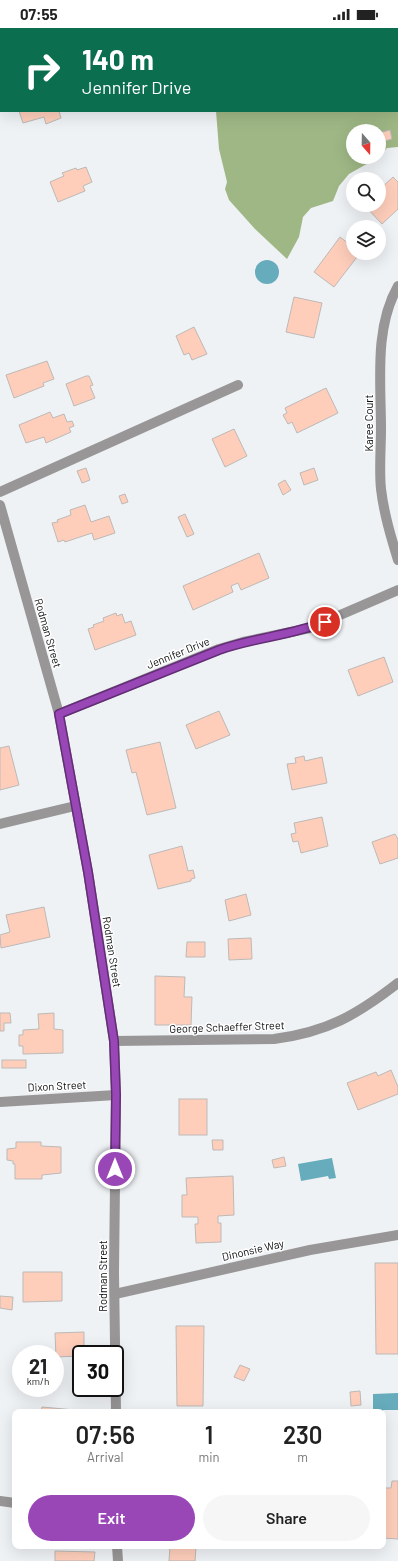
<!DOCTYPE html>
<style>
body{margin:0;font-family:Barlow,sans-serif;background:#f6f6f6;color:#222;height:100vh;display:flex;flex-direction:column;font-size:15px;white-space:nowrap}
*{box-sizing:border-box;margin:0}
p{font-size:13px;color:#767676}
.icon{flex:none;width:22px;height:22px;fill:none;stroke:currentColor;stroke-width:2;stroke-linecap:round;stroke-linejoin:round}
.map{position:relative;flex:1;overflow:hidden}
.details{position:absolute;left:12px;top:1381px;width:374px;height:140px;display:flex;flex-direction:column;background:#fff;border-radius:8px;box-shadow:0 4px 16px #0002}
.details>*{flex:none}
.banner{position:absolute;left:0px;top:0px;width:398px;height:84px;box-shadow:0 4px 16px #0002;background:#0b6e4f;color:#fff;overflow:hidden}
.needle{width:26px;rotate:160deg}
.fabs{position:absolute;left:346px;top:96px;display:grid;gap:8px}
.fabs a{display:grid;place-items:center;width:40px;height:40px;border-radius:50%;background:#fff;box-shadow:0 4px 16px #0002;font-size:20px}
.speed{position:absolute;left:12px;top:1317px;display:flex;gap:8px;font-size:20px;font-weight:700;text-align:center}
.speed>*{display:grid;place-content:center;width:52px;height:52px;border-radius:50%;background:#fff;box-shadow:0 4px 16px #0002;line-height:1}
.speed small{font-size:10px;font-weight:400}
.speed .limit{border:2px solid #111;border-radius:6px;background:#fff;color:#111}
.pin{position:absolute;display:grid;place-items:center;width:34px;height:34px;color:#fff;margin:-17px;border:2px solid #fff;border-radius:50%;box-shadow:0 1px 4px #0007}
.me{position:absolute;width:44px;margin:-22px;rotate:0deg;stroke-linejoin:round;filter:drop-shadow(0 0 3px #0008)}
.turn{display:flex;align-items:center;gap:14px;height:84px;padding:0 16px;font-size:18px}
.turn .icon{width:52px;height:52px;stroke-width:2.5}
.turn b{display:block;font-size:28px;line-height:34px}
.eta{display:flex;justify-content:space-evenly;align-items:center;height:68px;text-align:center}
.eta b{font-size:24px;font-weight:600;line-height:28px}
.button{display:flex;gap:8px;margin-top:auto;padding:8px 16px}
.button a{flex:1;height:46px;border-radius:24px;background:#9947b6;color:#fff;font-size:16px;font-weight:600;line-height:46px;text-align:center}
.button a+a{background:#f6f6f6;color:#222}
.status{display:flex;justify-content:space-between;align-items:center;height:28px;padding:0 20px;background:#fff;direction:ltr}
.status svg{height:11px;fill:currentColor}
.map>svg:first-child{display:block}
.forest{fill:#9fb785}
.water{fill:#66acbc}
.building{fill:#fecebb;stroke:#bdb9b7}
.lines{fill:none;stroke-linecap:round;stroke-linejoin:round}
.lane{stroke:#989696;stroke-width:10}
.street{stroke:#989696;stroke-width:10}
.route-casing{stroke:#632e76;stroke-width:10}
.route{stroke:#9947b6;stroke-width:7}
.labels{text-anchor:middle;stroke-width:3;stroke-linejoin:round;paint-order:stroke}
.street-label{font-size:11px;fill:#0c0d0e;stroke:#fff}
</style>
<div class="status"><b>07:55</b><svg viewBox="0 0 49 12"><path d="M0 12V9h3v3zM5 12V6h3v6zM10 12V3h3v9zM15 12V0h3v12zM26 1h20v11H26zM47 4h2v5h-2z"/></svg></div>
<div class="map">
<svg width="398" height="1533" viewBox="0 0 398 1533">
<rect width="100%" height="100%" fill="#eff2f5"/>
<path class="forest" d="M152,0H398V119L387,120L379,129V103H353V129H379L349,146L339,158L333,173L311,180L303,189L299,209L287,231L255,201L229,172L225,161L227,154L219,121L216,83H397V1Z"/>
<g class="water">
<circle cx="267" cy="244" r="12"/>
<path d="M332,1130L336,1150L329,1151L328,1148L301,1153L298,1136Z"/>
<path d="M398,1365V1382H383V1385V1384L373,1383V1366Z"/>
</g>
<g class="building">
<path d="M19,83H59L61,90L46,96L44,89L23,95Z"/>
<path d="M390,102L392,111L381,114L379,105Z"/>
<path d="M86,139L92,154L83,158L85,163L58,174L50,154L64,148L62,145L76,140L77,142Z"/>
<path d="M393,149L398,154V181L382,196L364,177H379V162Z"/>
<path d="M340,209L353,219V225H360L334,259L314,244Z"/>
<path d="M294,269L322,275L314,310L286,304Z"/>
<path d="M194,299L207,326L192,332L189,325L184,327L176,308Z"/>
<path d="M47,333L54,351L43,355L44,358L14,370L6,347Z"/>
<path d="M86,348H89L93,357L90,358L95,370L74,378L66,356Z"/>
<path d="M326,360L338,385L297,405L292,394L288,396L283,387L287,385L285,380Z"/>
<path d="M50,384L53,390L64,386L67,394L72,393L74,398L69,400L71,404L46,415L44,409L26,415L19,397Z"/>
<path d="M234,401L247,428L225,439L212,411Z"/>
<path d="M86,440L90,452L82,455L77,443Z"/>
<path d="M314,440L318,452L304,457L300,445Z"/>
<path d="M285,452L291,462L283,467L278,456Z"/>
<path d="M125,466L128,474L122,476L119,468Z"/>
<path d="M85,477L91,494L109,488L115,505L94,512L92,505L65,514L64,512L58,514L52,495L58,494L57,492L71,487L70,482Z"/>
<path d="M185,486L194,506L187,509L178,489Z"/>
<path d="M259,525L269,550L241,562L238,555L231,558L233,564L193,582L183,558Z"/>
<path d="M116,585L117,588L122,586L125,595L131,593L136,607L95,622L88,601L94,599L93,597L104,593L103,590Z"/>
<path d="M384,629L393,654L358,668L348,642Z"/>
<path d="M219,683L230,707L196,721L186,697Z"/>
<path d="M160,714L176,780L147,787L136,744L132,745L126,722Z"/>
<path d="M9,718L19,757L0,762V720Z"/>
<path d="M304,728L305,733L322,729L327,755L292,762L287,736L296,735L295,730Z"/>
<path d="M322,789L328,818L301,825L298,813L293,814L291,806L296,805L294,795Z"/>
<path d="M395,806L398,811V830L380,836L372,814Z"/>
<path d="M182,818L188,843L193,842L195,850L191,851V853L158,861L149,827Z"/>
<path d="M246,866L251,887L229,893L225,872Z"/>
<path d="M44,879L50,909L1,920L0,907L10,904L6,887Z"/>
<path d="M251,910L252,931L229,932L228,911Z"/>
<path d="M187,914H205V929H186Z"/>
<path d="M155,948L185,949L184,969H192L191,997H155Z"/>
<path d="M0,985H10L11,995H4V1003H0Z"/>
<path d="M54,985V1001L63,1002V1025L23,1026V1018H19V1007H23V1002L39,1001L38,986Z"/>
<rect x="2" y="1032" width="24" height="8"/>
<path d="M391,1042L398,1059V1066L358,1082L347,1055L376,1044L378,1048Z"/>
<rect x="179" y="1071" width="28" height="36"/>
<path d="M212,1112H223V1122H213Z"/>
<path d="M16,1114H41V1118L61,1119V1145L42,1147V1151H15V1136H13V1133L7,1132V1121L16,1120Z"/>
<path d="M284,1129L286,1138L274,1140L272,1132Z"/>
<path d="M233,1148L234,1187L218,1188V1195H221V1214L196,1215L195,1196H198V1189H182V1167H187L186,1150Z"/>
<path d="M375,1235H398V1326H376Z"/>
<path d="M23,1244H62V1273L23,1274Z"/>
<path d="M0,1268L13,1269L12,1282L0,1280Z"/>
<path d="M176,1298H204L203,1378H177Z"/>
<path d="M84,1304V1326H81V1328L56,1329L55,1305Z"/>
<path d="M240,1337L250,1341L244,1353L234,1349Z"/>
<path d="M360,1363L361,1377L351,1378L350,1364Z"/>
<path d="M42,1379L75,1382V1384H41Z"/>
<rect x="268" y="1382" width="13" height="2"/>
<path d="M392,1453H398V1511L383,1510V1460H391Z"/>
<path d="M170,1519L196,1520L195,1533H169Z"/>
<path d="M55,1523L95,1524L94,1533H55Z"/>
</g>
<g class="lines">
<path class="lane" d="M0,464L238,357"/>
<g class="street">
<path d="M398,258C374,300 381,354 381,401C381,420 379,442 381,461C384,486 391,509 398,532"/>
<path d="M0,477L59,686L88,844L114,1013L116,1067L114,1245L116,1384"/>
<path d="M59,686L219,621L243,614L310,600L398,562"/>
<path d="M0,796L75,778"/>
<path d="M114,1013L274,1011C327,1004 357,987 398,955"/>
<path d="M0,1074L116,1067"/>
<path d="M115,1266L310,1222L398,1207"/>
<path d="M0,1473L15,1475"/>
<path d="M117,1518L118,1533"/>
</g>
</g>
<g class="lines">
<g class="route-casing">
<path id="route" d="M115,1141L116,1067L114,1013L88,844L59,686L219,622C253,610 292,607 325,594"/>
</g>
<use href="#route" class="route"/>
</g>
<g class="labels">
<g class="street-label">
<text transform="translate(369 395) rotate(-90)" y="4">Karee Court</text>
<text transform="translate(48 605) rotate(74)" y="4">Rodman Street</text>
<text transform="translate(178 625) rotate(-22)" y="4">Jennifer Drive</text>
<text transform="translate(112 924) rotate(81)" y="4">Rodman Street</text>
<text transform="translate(227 999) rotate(-2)" y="4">George Schaeffer Street</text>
<text transform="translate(57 1058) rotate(-3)" y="4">Dixon Street</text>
<text transform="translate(253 1222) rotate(-13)" y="4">Dinonsie Way</text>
<text transform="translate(103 1248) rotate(-90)" y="4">Rodman Street</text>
</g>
</g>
</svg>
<div class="fabs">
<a><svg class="needle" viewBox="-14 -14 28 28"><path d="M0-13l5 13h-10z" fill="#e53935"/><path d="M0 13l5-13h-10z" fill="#767676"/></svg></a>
<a><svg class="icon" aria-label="search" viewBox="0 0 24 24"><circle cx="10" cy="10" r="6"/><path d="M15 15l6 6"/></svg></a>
<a><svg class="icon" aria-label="layers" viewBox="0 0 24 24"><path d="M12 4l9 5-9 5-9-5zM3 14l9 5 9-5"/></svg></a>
</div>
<div class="speed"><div>21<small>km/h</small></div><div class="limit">30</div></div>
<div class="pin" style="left:325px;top:594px;background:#d93025"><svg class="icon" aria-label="arrive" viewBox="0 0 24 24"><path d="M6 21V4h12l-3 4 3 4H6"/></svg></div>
<svg class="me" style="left:115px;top:1141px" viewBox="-20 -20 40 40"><circle r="17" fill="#9947b6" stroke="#fff" stroke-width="3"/><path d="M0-11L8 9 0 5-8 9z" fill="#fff"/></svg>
<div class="banner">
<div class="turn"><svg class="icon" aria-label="right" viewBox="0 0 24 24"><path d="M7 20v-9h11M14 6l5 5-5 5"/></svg><div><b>140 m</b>Jennifer Drive</div></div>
</div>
<section class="details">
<div class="eta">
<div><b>07:56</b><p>Arrival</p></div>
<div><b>1</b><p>min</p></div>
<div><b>230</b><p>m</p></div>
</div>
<div class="button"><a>Exit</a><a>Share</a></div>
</section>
</div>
